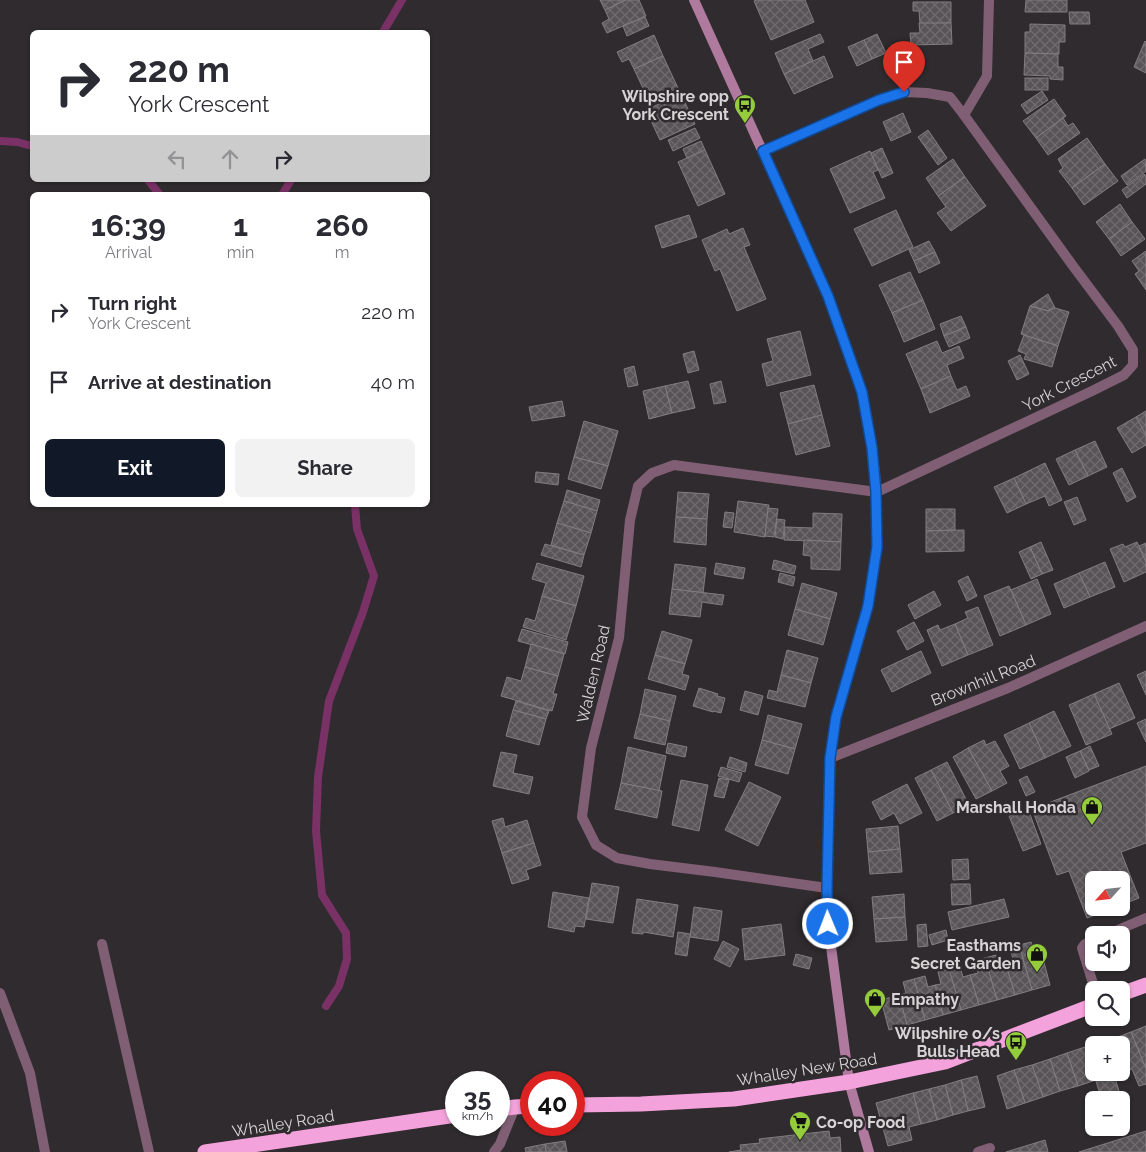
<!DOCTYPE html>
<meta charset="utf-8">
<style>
body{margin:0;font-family:Raleway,sans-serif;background:#f2f2f3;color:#2b2b33;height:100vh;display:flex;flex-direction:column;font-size:19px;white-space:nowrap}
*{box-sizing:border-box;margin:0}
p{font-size:16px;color:#7c7c81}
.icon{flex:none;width:28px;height:28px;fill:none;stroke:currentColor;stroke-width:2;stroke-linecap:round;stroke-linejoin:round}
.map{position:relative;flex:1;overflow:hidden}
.side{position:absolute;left:30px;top:192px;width:400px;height:315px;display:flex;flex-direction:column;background:#fff;border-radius:8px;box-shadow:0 1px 4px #0004}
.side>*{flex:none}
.banner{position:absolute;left:30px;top:30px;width:400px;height:152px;border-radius:8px;box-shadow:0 1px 4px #0004;background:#fff;color:#2b2b33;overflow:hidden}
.needle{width:32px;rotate:243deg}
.tools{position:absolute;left:1085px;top:871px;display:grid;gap:10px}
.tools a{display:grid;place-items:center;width:45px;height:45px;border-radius:8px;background:#fff;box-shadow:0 1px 4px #0004;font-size:25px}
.speed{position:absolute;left:445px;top:1071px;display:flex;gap:10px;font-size:25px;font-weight:700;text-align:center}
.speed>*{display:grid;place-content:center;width:65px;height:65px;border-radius:50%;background:#fff;box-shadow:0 1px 4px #0004;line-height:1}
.speed small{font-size:12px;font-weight:400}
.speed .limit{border:8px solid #d22;background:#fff;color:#111}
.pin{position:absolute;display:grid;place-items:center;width:42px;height:42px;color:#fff;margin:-51px -21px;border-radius:50% 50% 50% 0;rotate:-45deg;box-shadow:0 0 5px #0007}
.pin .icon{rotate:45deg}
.me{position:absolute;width:55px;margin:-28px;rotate:359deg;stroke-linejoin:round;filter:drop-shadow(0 0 4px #0008)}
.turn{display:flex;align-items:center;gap:18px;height:105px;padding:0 15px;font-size:22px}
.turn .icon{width:65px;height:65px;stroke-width:2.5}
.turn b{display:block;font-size:35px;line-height:42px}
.lanes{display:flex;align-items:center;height:48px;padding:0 15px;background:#0003;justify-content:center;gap:25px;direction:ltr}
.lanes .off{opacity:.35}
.eta{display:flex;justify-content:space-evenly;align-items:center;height:85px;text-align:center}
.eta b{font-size:30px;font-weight:700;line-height:35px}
.cta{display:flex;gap:10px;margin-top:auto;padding:10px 15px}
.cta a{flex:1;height:58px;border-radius:8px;background:#111827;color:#fff;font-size:20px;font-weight:700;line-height:58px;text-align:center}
.cta a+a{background:#f2f2f3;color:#2b2b33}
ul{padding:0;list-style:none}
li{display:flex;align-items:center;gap:15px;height:70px;padding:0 15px}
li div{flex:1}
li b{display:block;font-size:19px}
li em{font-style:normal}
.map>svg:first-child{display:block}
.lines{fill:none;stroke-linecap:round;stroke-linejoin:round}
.stream{stroke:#793166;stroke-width:8}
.building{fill:url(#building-cross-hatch);stroke:#827d80}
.lane{stroke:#805f75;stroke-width:10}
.street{stroke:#805f75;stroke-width:10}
.secondary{stroke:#af7a9e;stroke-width:10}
.highway{stroke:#f4a2db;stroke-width:15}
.route-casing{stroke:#114b97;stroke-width:12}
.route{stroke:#1a73e8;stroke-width:9}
.labels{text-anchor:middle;stroke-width:5;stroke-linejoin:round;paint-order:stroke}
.poi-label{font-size:16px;font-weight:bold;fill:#d6d4d5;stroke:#2f2b2e;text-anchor:end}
.street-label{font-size:16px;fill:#d6d4d5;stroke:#2f2b2e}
</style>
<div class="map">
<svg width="1146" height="1152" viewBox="0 0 1146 1152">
<defs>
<pattern id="building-cross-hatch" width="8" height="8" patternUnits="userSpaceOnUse" patternTransform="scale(1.25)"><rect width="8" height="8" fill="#595457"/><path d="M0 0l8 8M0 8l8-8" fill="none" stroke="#706c6e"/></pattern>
</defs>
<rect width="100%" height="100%" fill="#2f2b2e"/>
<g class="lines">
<g class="stream">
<path d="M383,32L402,0"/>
<path d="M0,141L17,142L32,146"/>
<path d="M148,180L160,195"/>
<path d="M282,195L291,180"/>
<path d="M326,1006L339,986L347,959L346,933L322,895L316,831L318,777L329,701L363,612L374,576L357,529L355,505"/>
</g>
</g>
<g class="building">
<path d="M600,0H626L605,10Z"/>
<path d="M626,0H639L646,16L607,33L602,23L609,19L605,10Z"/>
<path d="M757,0H805L814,22L771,40L754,1Z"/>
<path d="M1026,0H1067V12H1025Z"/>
<path d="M913,2H951V23L920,24L919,11H913Z"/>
<path d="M1069,12H1089L1090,24H1070Z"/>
<path d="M645,17L649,26L627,36L623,26Z"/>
<path d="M919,23H951L952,44L911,45L910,33H920Z"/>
<path d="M1030,24L1065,25V42H1059V54L1025,53V32H1030Z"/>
<path d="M820,34L824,42L808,49L813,61L784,74L775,53Z"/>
<path d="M877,34L886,53L872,59L864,40Z"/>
<path d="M654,35L663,56L634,69L629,59L622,62L617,52Z"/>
<path d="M864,40L872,59L857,66L848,47Z"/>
<path d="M1145,41L1146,42V73L1134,67Z"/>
<path d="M1025,53L1058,54V67H1063V80L1050,79V76L1024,75Z"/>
<path d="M663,56L678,88L649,101L634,69Z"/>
<path d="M824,56L833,77L794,94L784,74Z"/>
<rect x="1025" y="78" width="23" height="12"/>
<path d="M1042,91L1048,100L1027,114L1021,105Z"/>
<path d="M681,94L695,124L660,140L646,110Z"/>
<path d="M1054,99L1066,116L1036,138L1023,121Z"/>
<path d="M903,113L911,132L891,141L883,122Z"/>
<path d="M1063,118L1068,126L1073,123L1080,133L1048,155L1036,138Z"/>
<path d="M695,128L700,138L673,151L668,140Z"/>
<path d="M928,130L947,158L938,165L918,137Z"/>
<path d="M1087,138L1105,164L1072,188L1059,171L1063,168L1058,159Z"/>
<path d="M701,141L705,150L687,158L683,149Z"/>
<path d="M882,148L893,173L882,178L871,153Z"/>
<path d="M705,150L725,194L698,206L678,162Z"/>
<path d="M870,151L878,170L873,172L885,198L850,213L830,169Z"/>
<path d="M953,159L965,177L938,196L926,178Z"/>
<path d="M1145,159L1146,171L1127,185L1121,176Z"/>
<path d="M1105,164L1118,181L1084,205L1072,188Z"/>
<path d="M1144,174L1146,176V184L1127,198L1122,190Z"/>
<path d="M965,177L986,206L951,231L937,213L946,207L938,196Z"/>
<path d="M1120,204L1132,222L1109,239L1096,222Z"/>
<path d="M896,210L913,247L872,266L854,229Z"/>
<path d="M689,215L697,237L662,248L655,226Z"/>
<path d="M1132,222L1145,239L1121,256L1109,239Z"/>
<path d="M743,228L750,245L744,247L766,299L737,311L720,269L715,271L702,240L727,229L729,234Z"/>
<path d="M929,241L935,252L914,261L909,250Z"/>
<path d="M1146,251V290L1135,274L1139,271L1132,261Z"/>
<path d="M935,252L940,263L919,273L914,261Z"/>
<path d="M910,272L923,300L892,313L879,285Z"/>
<path d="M1048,294L1055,308L1048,311L1030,306Z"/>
<path d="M923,300L935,329L904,342L892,313Z"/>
<path d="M1030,306L1048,311L1055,308L1069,312L1058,346L1021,334Z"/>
<path d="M961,316L966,327L944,336L940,324Z"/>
<path d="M966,327L970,338L949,347L944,336Z"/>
<path d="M800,331L811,375L767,386L762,364L773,361L767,339Z"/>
<path d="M1024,335L1058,346L1052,367L1024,359L1026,354L1018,351Z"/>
<path d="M937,341L942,353L959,346L964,358L947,365L951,376L921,389L906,354Z"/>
<path d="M694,351L699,370L688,373L683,354Z"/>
<path d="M1020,355L1029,374L1017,380L1008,361Z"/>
<path d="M634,366L638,385L628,387L624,369Z"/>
<path d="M951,376L957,390L966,386L970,396L930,413L921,389Z"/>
<path d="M688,381L695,408L672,413L665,386Z"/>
<path d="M721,381L726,402L714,404L710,384Z"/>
<path d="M814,385L822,415L788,424L780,393Z"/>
<path d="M665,386L672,413L649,419L643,391Z"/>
<path d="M562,401L565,416L532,421L529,407Z"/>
<path d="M1146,411V435L1136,417Z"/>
<path d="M822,415L830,446L796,455L788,424Z"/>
<path d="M1136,417L1146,435V445L1132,453L1117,428Z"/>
<path d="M584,421L618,431L608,466L574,457Z"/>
<path d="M1095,441L1107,467L1088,476L1075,450Z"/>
<path d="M1075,450L1088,476L1069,485L1056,459Z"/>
<path d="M574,457L608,466L601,489L568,479Z"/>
<path d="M1045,463L1062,500L1049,506L1045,496L1026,504L1014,478Z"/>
<path d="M1122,468L1136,497L1127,502L1113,473Z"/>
<path d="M536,472L559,474L558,485L535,482Z"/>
<path d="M1014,478L1026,504L1007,513L994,487Z"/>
<path d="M567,490L600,500L597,511L564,501Z"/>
<path d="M678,492L709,494L707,519L676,517Z"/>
<path d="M1077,497L1086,520L1074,525L1064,502Z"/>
<path d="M564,501L597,511L591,533L557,523Z"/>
<path d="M738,501L769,505L765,537L734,532Z"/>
<path d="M768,508L778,509L774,537L765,536Z"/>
<path d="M926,509H955V530L926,531Z"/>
<path d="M725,512L734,513L732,528L723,527Z"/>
<path d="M813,513L842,514L841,542L784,540L785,527L813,528Z"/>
<path d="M676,517L707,519L706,545L674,542Z"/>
<path d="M777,519L785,520L783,539L775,537Z"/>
<path d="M557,523L591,533L584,555L551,545Z"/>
<path d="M964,530V551L926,552V531Z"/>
<path d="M804,540L841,542L840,570L811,569V556L803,555Z"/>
<path d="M1041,542L1053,570L1042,574L1030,547Z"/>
<path d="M1137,542L1146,562V572L1124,582L1110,549L1123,544L1125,547Z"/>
<path d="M1146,543V562L1139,546Z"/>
<path d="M545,544L584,555L581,567L541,555Z"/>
<path d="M1030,547L1042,574L1031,579L1019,552Z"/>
<path d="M774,560L796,566L794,574L772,569Z"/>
<path d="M1105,562L1115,587L1090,597L1079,573Z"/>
<path d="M537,563L584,576L576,606L542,596L546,583L532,579Z"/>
<path d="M716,563L745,568L743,579L714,574Z"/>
<path d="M675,564L706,568L703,593L672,589Z"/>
<path d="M780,573L795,577L793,586L778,582Z"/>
<path d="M1079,573L1090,597L1064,608L1054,584Z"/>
<path d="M968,576L977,596L967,601L958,581Z"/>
<path d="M1037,579L1051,614L1026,625L1011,590Z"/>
<path d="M802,583L837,593L830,619L795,609Z"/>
<path d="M1009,586L1026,625L1000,636L984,596Z"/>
<path d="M672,589L724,595L722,605L702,602L700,617L669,614Z"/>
<path d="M934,591L941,605L915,619L908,605Z"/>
<path d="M542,596L576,606L566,640L523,627L526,618L535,621Z"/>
<path d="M978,607L993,645L968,655L955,624L968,618L965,612Z"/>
<path d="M795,609L830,619L823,645L788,635Z"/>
<path d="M914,622L924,641L907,650L897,631Z"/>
<path d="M955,624L968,655L942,666L927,630L938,625L940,630Z"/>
<path d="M522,629L568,642L565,654L518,641Z"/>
<path d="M662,631L692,640L685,664L655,655Z"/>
<path d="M531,644L564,654L558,676L525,667Z"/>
<path d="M787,650L818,658L811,683L781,675Z"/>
<path d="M921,651L931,673L892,692L881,670Z"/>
<path d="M655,655L685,664L682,674L689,676L685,690L648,679Z"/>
<path d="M525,667L558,676L553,694H557L552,711L501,696L507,677L521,681Z"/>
<path d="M1146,671V695L1137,675Z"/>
<path d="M781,675L811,683L805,707L767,698L769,690L777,692Z"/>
<path d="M1119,683L1135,718L1109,729L1094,694Z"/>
<path d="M699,688L718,694L717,696L725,698L721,713L713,711V712L693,706Z"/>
<path d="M645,689L676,696L670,721L640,714Z"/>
<path d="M745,691L763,696L758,715L740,710Z"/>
<path d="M1094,694L1112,734L1086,745L1069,705Z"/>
<path d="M516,701L549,711L546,719L513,710Z"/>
<path d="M513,710L546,719L539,745L506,736Z"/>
<path d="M1054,711L1071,746L1045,758L1029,723Z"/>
<path d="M640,714L670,721L665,745L634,738Z"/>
<path d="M768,715L802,724L795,749L762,740Z"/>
<path d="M1146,719V742L1137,723Z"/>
<path d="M1029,723L1045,758L1020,769L1004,735Z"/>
<path d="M762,740L795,749L788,774L755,765Z"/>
<path d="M984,740L986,745L995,741L1009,766L1000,771L1007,783L992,791L968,748Z"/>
<path d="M668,743L687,747L685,757L666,753Z"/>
<path d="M1090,746L1099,766L1089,770L1080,751Z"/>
<path d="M628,747L666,756L659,791L621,783Z"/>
<path d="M968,748L992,791L976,799L953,757Z"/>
<path d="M1080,751L1089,771L1075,778L1066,757Z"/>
<path d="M501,752L517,755L513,773L533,777L529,794L493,786Z"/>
<path d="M730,757L747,763L745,772L727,767Z"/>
<path d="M947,762L969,805L953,813L931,770Z"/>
<path d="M1146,766V843L1121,852L1139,898L1121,905V880H1094V908H1114L1087,918L1069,871L1057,875L1032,809Z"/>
<path d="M721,767L742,773L739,782L718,776Z"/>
<path d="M931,770L953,813L937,821L915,778Z"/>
<path d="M1027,776L1035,792L1026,796L1019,780Z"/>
<path d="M719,778L729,780L724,798L714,796Z"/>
<path d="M681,780L708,785L699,831L672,825Z"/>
<path d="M749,782L781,797L758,846L725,830Z"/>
<path d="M621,783L662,791L657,818L615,809Z"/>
<path d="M907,784L922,813L900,824L894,813L881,820L872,802Z"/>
<path d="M1028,809L1041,844L1023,851L1009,816Z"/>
<path d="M503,818L505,827L527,820L534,843L502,853L492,821Z"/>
<path d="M898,826L900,849L868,852L866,829Z"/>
<path d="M534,843L541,865L526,870L529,879L512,884L502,853Z"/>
<path d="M900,849L902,872L870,874L868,852Z"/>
<path d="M968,859L969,879L953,880L952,860Z"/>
<path d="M592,883L619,887L613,923L586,919Z"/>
<path d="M951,884H970L971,904L952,905Z"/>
<path d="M553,892L589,898L584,927L575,926L574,932L548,927Z"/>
<path d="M904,894L905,917L874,919L872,897Z"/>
<path d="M637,899L678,905L673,937L643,932V934L632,933Z"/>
<path d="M1004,899L1009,917L952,930L948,912Z"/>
<path d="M694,907L722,911L718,941L690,937Z"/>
<path d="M905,917L907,940L876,942L874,919Z"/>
<path d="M781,924L785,955L745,960L742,929Z"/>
<path d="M926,924L928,946L918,947L917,925Z"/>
<path d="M946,930L948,940L932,945L929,935Z"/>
<path d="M678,932L690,934L687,956L675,954Z"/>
<path d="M723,941L739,949L730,967L714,959Z"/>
<path d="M1031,942L1035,957L1042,955L1050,985L1032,990L1019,945Z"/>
<path d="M1019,945L1032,990L1015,995L1006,965L1014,963L1010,948Z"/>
<path d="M796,954L812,958L809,969L793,965Z"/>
<path d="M996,955L1000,967L1006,965L1015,995L997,1000L985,958Z"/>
<path d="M985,958L997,1000L979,1005L970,975L978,973L975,961Z"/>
<path d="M960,967L963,977L970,975L979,1005L961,1010L949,970Z"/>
<path d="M949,969L961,1010L943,1015L935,985L941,984L938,972Z"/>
<path d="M925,976L928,987L935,985L943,1015L925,1020L914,979Z"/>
<path d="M914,979L925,1020L907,1025L899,995L906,993L903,982Z"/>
<path d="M899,995L907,1025L889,1030L881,1000Z"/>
<path d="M1146,1026V1069L1131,1032Z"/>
<path d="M1131,1032L1146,1069V1084L1139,1086L1132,1069L1128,1071L1121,1055V1045H1117L1115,1038Z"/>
<path d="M1102,1042L1103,1045H1094V1072H1113L1119,1091L1101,1097L1085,1047Z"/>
<path d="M1085,1047L1096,1080L1078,1086L1067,1053Z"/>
<path d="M1067,1053L1078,1086L1060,1091L1050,1059Z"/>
<path d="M1050,1059L1060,1091L1043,1097L1032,1065Z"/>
<path d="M1032,1065L1043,1097L1025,1103L1014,1070Z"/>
<path d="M1014,1070L1025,1103L1007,1109L997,1076Z"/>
<path d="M977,1076L985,1107L968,1111L961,1080Z"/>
<path d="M961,1080L968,1111L953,1115L945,1085Z"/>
<path d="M945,1085L953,1115L937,1120L929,1089Z"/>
<path d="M929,1089L937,1120L921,1124L913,1093Z"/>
<path d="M913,1093L921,1124L909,1127L912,1140L888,1146L876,1103Z"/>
<path d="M829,1131L830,1138L840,1137L841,1152H729L741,1150L740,1145L760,1143L759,1139Z"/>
<path d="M1146,1131V1152H1079Z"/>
<path d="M1045,1140L1048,1152H1006Z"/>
<path d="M565,1141L567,1152H546L545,1144Z"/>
<path d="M545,1144L546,1152H526L525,1148Z"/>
</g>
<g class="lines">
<g class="lane">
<path d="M1106,935L1146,918"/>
<path d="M1094,940L1085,944L1082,948L1095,990"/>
<path d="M978,1152L990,1148"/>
</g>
<g class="street">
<path d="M763,151L879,100L904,92L927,93L950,97L964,115L987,76L989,0"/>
<path d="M830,758L1008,688L1146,626"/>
<path d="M827,888L715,872L650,864L617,858L596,845L582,817L591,748L619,638L630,520L638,486L652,473L674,465L877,492L1092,391L1124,375L1133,365V350L1118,326L1073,266L964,115"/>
<path d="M102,944L149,1152"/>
<path d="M0,993L30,1073L45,1152"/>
<path d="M494,1152L500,1144L515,1107"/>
</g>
<path class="secondary" d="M694,0L828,296L862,392L872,448L877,492V547L868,606L836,717L830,758L827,888L828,924L849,1082L869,1152"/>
<g class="highway">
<path d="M1121,994L1146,985"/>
<path d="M574,1105L641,1104L734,1099L849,1082L945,1062L1094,1005"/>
<path d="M499,1109L515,1107L531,1106"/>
<path d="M205,1152L456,1115"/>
</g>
</g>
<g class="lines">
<g class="route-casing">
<path id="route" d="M828,924L827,888L830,758L836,717L868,606L877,547L876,492L872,448L862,392L828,296L763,151L879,100L904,92"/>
</g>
<use href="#route" class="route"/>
</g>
<defs>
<g id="bus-pin" transform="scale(1.125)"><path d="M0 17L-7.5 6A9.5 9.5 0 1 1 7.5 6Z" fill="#94cc3c" stroke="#2f2b2e"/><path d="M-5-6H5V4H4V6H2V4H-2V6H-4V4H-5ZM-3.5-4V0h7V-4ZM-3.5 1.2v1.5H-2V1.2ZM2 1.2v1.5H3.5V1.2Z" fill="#111"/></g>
<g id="shop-pin" transform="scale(1.125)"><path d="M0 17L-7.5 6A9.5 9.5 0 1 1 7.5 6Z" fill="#94cc3c" stroke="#2f2b2e"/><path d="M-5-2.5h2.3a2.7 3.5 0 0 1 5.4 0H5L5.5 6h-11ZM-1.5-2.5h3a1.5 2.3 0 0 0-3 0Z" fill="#111"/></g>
<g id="supermarket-pin" transform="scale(1.125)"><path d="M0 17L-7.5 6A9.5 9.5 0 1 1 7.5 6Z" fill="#94cc3c" stroke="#2f2b2e"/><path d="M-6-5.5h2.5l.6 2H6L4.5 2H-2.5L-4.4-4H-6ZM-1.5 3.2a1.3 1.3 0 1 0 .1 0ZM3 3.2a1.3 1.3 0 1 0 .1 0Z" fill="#111"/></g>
</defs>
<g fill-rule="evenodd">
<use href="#bus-pin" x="745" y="105"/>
<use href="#shop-pin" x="1092" y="807"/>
<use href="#shop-pin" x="1037" y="954"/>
<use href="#shop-pin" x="875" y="999"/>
<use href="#bus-pin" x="1016" y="1042"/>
<use href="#supermarket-pin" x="800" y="1122"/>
</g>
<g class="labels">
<g class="poi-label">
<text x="729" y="102">Wilpshire opp<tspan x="729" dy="18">York Crescent</tspan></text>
<text x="1076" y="813">Marshall Honda</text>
<text x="1021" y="951">Easthams<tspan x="1021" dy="18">Secret Garden</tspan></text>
<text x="891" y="1005" text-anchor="start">Empathy</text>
<text x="1000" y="1039">Wilpshire o/s<tspan x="1000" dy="18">Bulls Head</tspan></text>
<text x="816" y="1128" text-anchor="start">Co-op Food</text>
</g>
<g class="street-label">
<text transform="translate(1069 383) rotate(-27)" y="6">York Crescent</text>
<text transform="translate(593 674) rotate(-77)" y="6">Walden Road</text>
<text transform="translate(983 680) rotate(-22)" y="6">Brownhill Road</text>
<text transform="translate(807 1069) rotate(-9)" y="6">Whalley New Road</text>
<text transform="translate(283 1123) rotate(-9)" y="6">Whalley Road</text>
</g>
</g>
</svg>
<div class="tools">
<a><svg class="needle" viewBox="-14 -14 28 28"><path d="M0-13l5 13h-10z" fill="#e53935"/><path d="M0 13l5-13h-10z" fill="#7c7c81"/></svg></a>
<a><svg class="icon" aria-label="sound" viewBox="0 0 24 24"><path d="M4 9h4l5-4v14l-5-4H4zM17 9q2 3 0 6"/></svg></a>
<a><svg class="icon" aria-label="search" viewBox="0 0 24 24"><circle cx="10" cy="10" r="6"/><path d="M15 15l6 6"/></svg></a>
<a>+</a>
<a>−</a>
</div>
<div class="speed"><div>35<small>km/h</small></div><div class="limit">40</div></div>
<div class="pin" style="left:904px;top:92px;background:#d93025"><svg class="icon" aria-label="arrive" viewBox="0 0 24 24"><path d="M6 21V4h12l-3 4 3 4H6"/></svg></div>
<svg class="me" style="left:828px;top:924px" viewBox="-20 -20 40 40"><circle r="17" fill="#1a73e8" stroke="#fff" stroke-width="3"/><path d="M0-11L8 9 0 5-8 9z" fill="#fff"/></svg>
<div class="banner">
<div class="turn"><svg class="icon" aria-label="right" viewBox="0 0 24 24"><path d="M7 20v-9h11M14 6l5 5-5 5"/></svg><div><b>220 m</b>York Crescent</div></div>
<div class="lanes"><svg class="icon off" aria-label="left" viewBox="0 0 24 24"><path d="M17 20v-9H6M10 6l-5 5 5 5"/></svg><svg class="icon off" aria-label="ahead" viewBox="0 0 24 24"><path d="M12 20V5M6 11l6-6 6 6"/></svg><svg class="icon" aria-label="right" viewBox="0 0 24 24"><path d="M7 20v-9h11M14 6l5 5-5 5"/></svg></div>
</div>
<section class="side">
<div class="eta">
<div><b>16:39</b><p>Arrival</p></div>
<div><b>1</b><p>min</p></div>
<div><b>260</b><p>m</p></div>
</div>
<ul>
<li><svg class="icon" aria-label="right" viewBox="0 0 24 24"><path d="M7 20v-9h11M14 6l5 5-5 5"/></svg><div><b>Turn right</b><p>York Crescent</p></div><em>220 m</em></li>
<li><svg class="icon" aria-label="arrive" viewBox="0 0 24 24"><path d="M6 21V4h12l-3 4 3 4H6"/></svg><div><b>Arrive at destination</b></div><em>40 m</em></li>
</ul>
<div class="cta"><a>Exit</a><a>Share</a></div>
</section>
</div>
